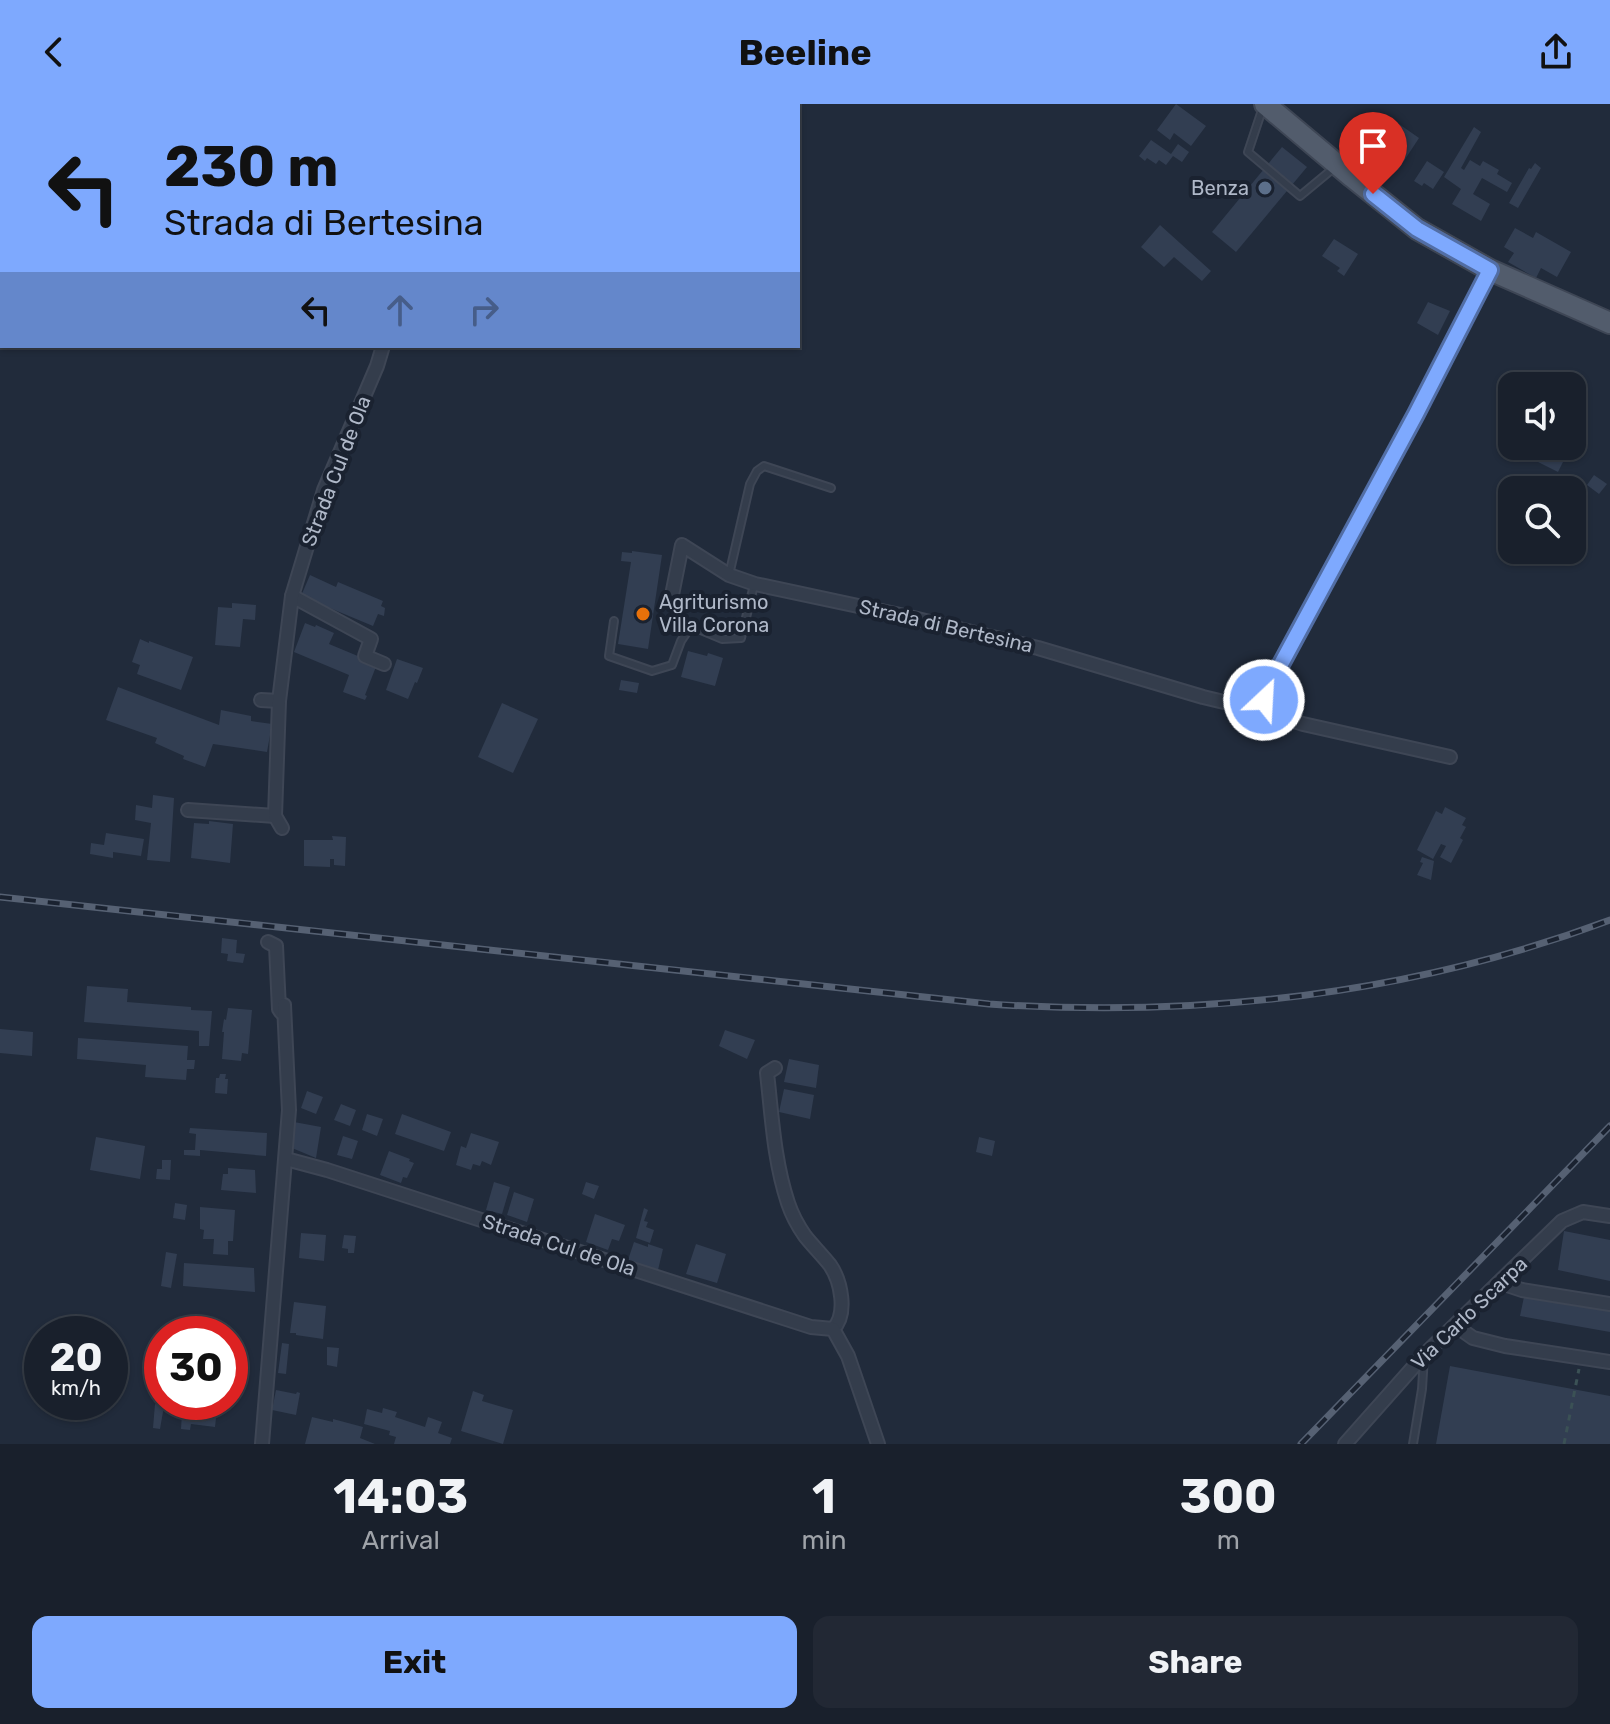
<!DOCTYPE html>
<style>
body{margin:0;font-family:Rubik,sans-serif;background:#222834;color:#f1f3f6;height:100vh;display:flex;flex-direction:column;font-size:30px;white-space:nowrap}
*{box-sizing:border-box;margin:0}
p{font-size:26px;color:#9fa3a9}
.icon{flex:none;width:44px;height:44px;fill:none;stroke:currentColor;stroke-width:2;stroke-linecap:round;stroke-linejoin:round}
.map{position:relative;height:1340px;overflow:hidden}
.panel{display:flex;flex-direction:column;background:#19202c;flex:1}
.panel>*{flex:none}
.hud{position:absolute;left:0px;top:0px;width:800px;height:244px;box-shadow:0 2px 6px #0004,0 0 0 2px #373e48;background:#7ea9fe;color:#111;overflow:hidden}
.controls{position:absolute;left:1498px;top:268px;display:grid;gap:16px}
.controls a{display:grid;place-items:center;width:88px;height:88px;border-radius:16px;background:#19202c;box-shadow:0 2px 6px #0004,0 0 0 2px #373e48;font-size:40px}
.speed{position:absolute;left:24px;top:1212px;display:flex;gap:16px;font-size:40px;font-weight:700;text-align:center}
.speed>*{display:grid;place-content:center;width:104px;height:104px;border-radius:50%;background:#19202c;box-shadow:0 2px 6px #0004,0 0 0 2px #373e48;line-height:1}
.speed small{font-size:20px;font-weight:400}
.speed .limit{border:12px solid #d22;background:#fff;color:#111}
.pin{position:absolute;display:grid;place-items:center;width:68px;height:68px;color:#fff;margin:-82px -34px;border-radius:50% 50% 50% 0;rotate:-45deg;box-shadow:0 0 8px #0007}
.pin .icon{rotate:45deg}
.me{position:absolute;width:88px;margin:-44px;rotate:25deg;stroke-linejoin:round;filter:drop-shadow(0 0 6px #0008)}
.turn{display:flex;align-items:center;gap:28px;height:168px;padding:0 32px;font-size:36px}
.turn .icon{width:104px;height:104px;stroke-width:2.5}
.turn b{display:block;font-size:56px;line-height:68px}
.lanes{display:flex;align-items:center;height:76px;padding:0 32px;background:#0003;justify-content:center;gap:40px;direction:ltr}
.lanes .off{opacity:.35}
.eta{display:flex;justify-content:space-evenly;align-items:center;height:136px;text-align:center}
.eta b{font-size:48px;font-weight:700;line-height:56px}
.primary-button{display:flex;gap:16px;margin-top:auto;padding:16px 32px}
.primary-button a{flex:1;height:92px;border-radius:16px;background:#7ea9fe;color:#111;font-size:32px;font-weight:700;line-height:92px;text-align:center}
.primary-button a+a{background:#222834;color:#f1f3f6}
header{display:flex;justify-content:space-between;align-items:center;height:104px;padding:0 32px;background:#7ea9fe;color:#111;font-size:36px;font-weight:700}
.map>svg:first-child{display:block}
.building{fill:#323e52}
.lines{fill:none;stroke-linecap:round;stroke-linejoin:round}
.lane-casing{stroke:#3e4655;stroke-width:10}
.street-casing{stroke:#3e4655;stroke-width:16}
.primary-casing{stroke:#3e4655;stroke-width:24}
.path{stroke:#3b5155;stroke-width:3;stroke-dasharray:6 6;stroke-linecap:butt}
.lane{stroke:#343d4c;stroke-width:6}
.street{stroke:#343d4c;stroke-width:12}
.primary{stroke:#525c6c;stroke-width:20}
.rail-casing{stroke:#566173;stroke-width:7}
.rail{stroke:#1a2230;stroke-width:4;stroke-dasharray:12;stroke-linecap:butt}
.route-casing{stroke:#526ea5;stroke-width:20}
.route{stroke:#7ea9fe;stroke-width:14}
.service-dot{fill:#5c6f8a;stroke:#1a2230;stroke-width:3}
.food-dot{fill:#e8710a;stroke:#1a2230;stroke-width:3}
.labels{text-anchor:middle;stroke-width:8;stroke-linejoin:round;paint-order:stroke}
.poi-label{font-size:20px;fill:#afb8c8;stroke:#1a2230;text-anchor:end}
.street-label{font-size:20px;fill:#afb8c8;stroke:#1a2230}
</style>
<header><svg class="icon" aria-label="back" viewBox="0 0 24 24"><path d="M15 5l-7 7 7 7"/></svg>Beeline<svg class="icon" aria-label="share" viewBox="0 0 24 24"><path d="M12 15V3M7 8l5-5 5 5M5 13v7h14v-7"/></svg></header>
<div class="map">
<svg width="1610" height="1340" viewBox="0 0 1610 1340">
<rect width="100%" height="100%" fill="#212b3b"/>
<g class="building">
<path d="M1176,0L1206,22L1191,42L1174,29L1170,36L1157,26Z"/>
<path d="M1399,20L1419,34L1398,66L1373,52L1387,30L1398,37L1402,32L1394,27Z"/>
<path d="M1474,23L1481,28L1461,64L1464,66L1470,56L1480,62L1483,57L1499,66L1497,70L1512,79L1507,88L1482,74L1473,90L1490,100L1481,117L1452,100L1461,85L1444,73Z"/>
<path d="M1151,36L1171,50L1178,40L1189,48L1182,58L1173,52L1166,61L1159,56L1156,60L1147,54L1145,57L1139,52Z"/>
<path d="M1282,43L1307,63L1236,148L1212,128Z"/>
<path d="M1427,57L1444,68L1433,85L1424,79L1422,82L1414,77Z"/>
<path d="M1535,59L1541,64L1518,104L1509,99L1529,64L1531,65Z"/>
<path d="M1160,121L1211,167L1202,177L1174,153L1164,163L1141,143Z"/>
<path d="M1515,124L1533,134L1536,128L1571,148L1557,173L1541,164L1536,174L1508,158L1514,149L1504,143Z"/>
<path d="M1334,135L1358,150L1344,172L1337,167L1340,164L1322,152Z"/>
<path d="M1428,198L1450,207L1438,231L1417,219Z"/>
<path d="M1534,342H1571L1558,368L1534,356L1535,353L1530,351Z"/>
<path d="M1594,371L1607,380L1599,390L1587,381Z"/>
<path d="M632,447L662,451L648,545L618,540L631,458L621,457L622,448L632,449Z"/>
<path d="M310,471L336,483L338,478L383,497L381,502L385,504L384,512L378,510L373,522L301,492Z"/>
<path d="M232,499L256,501L255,516L243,515L240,543L215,541L218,503L232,504Z"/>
<path d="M305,519L315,523L316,521L334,529L329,540L377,560L365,591L367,592L365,596L343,588L349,571L294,548Z"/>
<path d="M140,535L149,539V537L193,553L181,586L137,570L140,561L132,558Z"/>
<path d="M688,547L707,552L708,549L723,554L715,582L681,573Z"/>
<path d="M397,555L423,564L417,579L415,578L408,595L386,586Z"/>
<path d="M621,576L639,579L637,589L619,586Z"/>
<path d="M118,583L219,621L221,606L251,612V617L272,620L267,648L213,640L205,663L183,655L184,652L155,639L157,634L106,616Z"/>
<path d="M502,599L538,615L513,669L478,653Z"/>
<path d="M153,691L174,694L170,758L147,756L151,719L135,716L136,701L152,704Z"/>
<path d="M1445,703L1466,714L1462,721L1466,723L1460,734L1463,736L1451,759L1440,753L1446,742L1441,740L1433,755L1417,746L1436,707L1442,710Z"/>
<path d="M209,717L233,720L230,759L191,754L194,719L209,720Z"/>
<path d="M106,729L144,735L141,752L113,748V754L90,750L91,739L104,741Z"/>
<path d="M332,732L346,733L345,762L334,761V755H330V763L304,762V736H333Z"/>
<path d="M1422,753L1434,757L1431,776L1417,771L1423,759L1420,758Z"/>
<path d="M222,834L237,836L236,849L245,850L243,859L227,857L228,850L221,849Z"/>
<path d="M87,882L128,885L127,898L191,903V906L212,907L209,942H199V927L84,918Z"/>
<path d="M228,904L252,906L248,950L242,949L241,957L222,955L224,928H222L224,915L226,916Z"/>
<path d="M0,925L33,928L32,952L0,949Z"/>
<path d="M725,926L755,936L747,955L719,942Z"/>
<path d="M78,934L188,942L187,956H195L194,965H187L186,976L145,973L146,961L77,955Z"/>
<path d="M789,955L819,961L816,984L784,978Z"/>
<path d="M220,970H226L225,975H228L227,990L215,989L216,974H219Z"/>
<path d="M784,985L814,991L810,1015L779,1008Z"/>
<path d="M307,987L323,993L316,1010L301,1004Z"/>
<path d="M341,1000L356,1006L350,1022L334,1016Z"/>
<path d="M367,1010L383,1015L377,1032L362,1026Z"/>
<path d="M402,1010L451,1028L444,1047L395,1030Z"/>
<path d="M294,1018L321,1023L316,1054L292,1044Z"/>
<path d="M190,1024L267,1029L266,1052L200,1046V1052L184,1051V1046H195L196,1030L189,1029Z"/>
<path d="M471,1029L499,1038L491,1061L482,1057L480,1062L473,1060L471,1066L456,1061L461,1042L466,1044Z"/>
<path d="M343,1032L358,1037L352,1055L337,1051Z"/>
<path d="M96,1033L145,1042L140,1075L90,1066Z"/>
<path d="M979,1033L995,1037L992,1052L976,1048Z"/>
<path d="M389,1047L410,1055L409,1057L414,1059L407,1074L403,1073L401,1079L380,1071Z"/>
<path d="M162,1056H171L170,1076L156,1075L157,1065H162Z"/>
<path d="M228,1064L255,1066L256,1089L221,1086L223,1070H228Z"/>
<path d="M494,1078L510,1083L502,1110L486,1106Z"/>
<path d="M586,1078L599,1082L594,1095L582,1090Z"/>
<path d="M514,1088L534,1095L527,1118L507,1111Z"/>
<path d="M175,1099L187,1101L185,1116L173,1114Z"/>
<path d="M200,1103L235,1106L233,1137H228V1151L213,1150L214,1135H203L204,1126L200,1125Z"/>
<path d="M644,1104L648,1106L644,1117L648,1118L646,1123L654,1126L650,1139L636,1134Z"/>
<path d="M595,1110L625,1121L619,1137L612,1135L608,1146L586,1138Z"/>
<path d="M1564,1127L1610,1136V1177L1558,1166Z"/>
<path d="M301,1129L326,1131L324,1157L299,1154Z"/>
<path d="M344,1131L356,1132L354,1149H348V1145L342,1144Z"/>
<path d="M634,1138L648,1143V1140L663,1145L658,1166L628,1156Z"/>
<path d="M696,1140L726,1150L717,1179L686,1170Z"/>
<path d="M166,1148L177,1150L171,1184L161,1182Z"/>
<path d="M184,1159L254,1164L255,1188L183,1182Z"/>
<path d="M1525,1188L1610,1203V1228L1520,1212Z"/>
<path d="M294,1198L326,1202L323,1235L296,1231V1229H290Z"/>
<path d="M282,1239L289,1240L286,1270L278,1269Z"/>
<path d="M327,1243L339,1244L337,1263L327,1261Z"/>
<path d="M1450,1262L1610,1292V1340H1436Z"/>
<path d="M276,1286L296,1290L297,1288L300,1289L296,1311L272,1306Z"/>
<path d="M473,1287L484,1291L482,1297L513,1306L503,1340L461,1327Z"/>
<path d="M175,1298L210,1302L209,1304L217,1305L215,1323L191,1320L190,1326L181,1325L182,1309L174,1307Z"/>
<path d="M155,1300L164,1302L160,1325L153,1324Z"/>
<path d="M383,1304L397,1308L395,1313L425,1323L428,1313L442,1318L438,1329L452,1334L450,1340H394L396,1333L389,1331L390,1327L364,1320L367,1305L382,1309Z"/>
<path d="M312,1313L333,1318V1315L363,1323L360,1334L375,1340H305Z"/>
</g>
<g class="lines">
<g class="lane-casing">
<g id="lane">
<path d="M1263,3L1248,48L1300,92L1335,63"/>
<path d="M729,471L750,380L757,367L764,362L831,384"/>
<path d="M614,517L609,552L652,567L672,561L681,537L691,522L722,535L741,534L754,481"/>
<path d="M1413,1340L1422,1285L1424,1252"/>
</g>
</g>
<g class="street-casing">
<g id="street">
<path d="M521,2L522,0"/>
<path d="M672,491L682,441L729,471L755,480L905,512L1038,544L1203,593L1249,604L1264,596L1276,611L1303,620L1450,653"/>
<path d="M292,492L371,535L365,552L384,560"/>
<path d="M261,596L279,597"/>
<path d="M1264,596L1273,575L1416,310L1490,166"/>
<path d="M188,706L275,712"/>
<path d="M282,724L275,712L279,597L292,492L324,386L377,262L383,242"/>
<path d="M268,838L276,842L279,905L281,908"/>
<path d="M775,964L767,969C772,1013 774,1057 788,1099C792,1111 798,1122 805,1132C813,1142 822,1151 830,1161C841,1177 848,1210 833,1225"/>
<path d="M286,1055L327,1066L811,1223L833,1225L848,1252L878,1340"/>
<path d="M1501,1179L1522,1186L1610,1200"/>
<path d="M1456,1222L1473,1234L1505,1242L1610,1258"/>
<path d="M262,1340L289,1006L284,901"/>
<path d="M1345,1340L1424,1251L1562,1117L1583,1108L1610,1112"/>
</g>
</g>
<g class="primary-casing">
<path id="primary" d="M1265,0L1352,73L1417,125L1490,166L1610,219"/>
</g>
<path class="path" d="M1564,1340L1579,1265"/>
<use href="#lane" class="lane"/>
<use href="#street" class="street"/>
<use href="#primary" class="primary"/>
<g class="rail-casing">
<g id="rail">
<path d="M0,793L989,900C1202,914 1410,891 1610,816"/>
<path d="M1301,1340L1610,1022"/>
</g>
</g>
<use href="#rail" class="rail"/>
</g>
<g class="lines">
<g class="route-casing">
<path id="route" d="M1264,596L1273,575L1416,310L1490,166L1417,125L1373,90"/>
</g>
<use href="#route" class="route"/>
</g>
<circle class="service-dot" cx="1265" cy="84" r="8"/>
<circle class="food-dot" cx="643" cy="510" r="8"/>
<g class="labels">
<g class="poi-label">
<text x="1249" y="91">Benza</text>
<text x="659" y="505" text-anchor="start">Agriturismo<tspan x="659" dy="23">Villa Corona</tspan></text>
</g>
<g class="street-label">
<text transform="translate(336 367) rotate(-69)" y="7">Strada Cul de Ola</text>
<text transform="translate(946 522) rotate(13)" y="7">Strada di Bertesina</text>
<text transform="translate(559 1141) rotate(18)" y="7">Strada Cul de Ola</text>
<text transform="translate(1469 1209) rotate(-44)" y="7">Via Carlo Scarpa</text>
</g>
</g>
</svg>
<div class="controls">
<a><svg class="icon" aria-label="sound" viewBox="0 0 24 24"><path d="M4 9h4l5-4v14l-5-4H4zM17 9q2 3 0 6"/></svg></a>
<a><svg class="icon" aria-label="search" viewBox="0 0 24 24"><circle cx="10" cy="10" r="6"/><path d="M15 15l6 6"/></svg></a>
</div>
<div class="speed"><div>20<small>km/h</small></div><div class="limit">30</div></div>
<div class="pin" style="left:1373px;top:90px;background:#d93025"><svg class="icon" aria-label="arrive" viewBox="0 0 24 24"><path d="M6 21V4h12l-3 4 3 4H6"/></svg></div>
<svg class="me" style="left:1264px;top:596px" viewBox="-20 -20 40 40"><circle r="17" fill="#7ea9fe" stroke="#fff" stroke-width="3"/><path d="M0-11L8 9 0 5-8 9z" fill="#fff"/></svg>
<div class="hud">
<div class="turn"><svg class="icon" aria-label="left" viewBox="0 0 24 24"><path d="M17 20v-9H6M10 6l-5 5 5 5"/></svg><div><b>230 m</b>Strada di Bertesina</div></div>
<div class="lanes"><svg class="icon" aria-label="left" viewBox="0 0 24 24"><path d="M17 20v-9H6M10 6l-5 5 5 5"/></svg><svg class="icon off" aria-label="ahead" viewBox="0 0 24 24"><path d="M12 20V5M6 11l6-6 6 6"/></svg><svg class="icon off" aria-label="right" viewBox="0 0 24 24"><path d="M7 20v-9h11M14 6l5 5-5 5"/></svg></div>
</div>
</div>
<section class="panel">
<div class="eta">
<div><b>14:03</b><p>Arrival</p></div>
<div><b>1</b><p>min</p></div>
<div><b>300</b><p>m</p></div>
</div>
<div class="primary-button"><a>Exit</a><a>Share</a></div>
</section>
